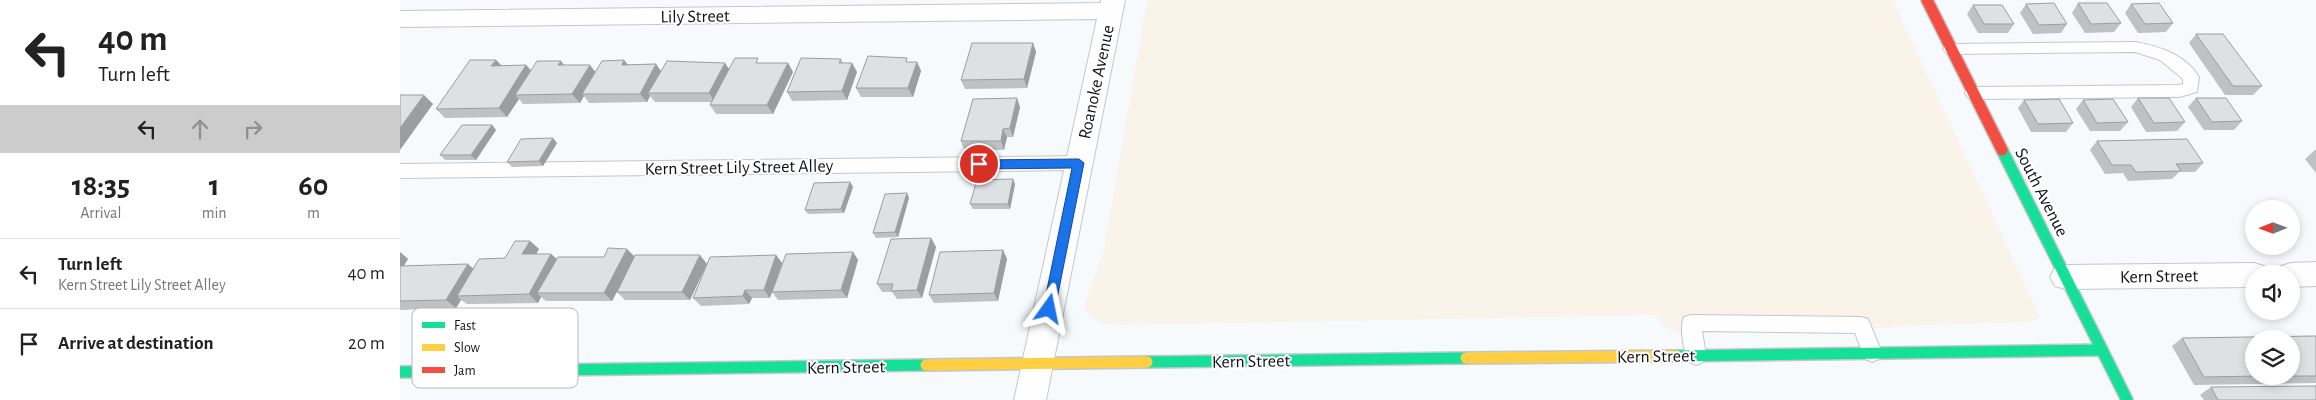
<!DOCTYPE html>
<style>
body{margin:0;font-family:"Alegreya Sans",sans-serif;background:#f6f6f6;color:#222;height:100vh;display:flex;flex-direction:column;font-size:19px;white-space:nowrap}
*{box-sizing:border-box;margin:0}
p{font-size:16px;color:#767676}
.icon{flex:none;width:28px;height:28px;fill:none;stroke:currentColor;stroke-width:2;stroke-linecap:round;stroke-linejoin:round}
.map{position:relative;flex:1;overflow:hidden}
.details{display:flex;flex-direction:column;background:#fff;width:400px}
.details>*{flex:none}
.guide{background:#fff;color:#222;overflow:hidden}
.needle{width:32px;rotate:269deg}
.controls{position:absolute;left:1845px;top:200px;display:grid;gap:10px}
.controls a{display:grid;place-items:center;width:55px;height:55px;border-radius:50%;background:#fff;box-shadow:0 2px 8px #0003;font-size:25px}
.pin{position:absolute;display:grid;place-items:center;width:42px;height:42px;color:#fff;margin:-21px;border:2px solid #fff;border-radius:50%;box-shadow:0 1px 5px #0007}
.me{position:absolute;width:55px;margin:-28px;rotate:12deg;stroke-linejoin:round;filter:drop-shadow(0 0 4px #0008)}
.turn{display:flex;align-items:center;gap:18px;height:105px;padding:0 15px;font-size:22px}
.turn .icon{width:65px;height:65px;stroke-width:2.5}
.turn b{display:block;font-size:35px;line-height:42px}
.lanes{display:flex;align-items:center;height:48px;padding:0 15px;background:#0003;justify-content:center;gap:25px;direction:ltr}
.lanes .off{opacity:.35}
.eta{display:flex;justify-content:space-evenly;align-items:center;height:85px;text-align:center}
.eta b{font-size:30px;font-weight:700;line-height:35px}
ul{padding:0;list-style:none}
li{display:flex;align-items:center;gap:15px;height:70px;padding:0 15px;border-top:1px solid #e0e0e0}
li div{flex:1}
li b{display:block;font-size:19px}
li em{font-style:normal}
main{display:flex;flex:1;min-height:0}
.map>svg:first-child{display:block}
.education{fill:#f9f3e9}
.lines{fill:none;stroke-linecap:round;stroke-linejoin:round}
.lane-casing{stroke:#c4c7c9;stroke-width:2}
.street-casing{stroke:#c4c7c9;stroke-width:2}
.fast-casing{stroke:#c4c7c9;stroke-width:14}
.slow-casing{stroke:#c4c7c9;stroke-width:14}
.jam-casing{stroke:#c4c7c9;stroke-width:14}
.lane{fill:#fefeff;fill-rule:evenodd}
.street{fill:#fefeff;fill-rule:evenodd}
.fast{stroke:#16e098;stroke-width:11}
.slow{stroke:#ffcf43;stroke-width:11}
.jam{stroke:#f24e42;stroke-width:11}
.wall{fill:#bfc2c2;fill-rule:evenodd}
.shaded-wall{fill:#9b9e9e}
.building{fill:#dee1e2;stroke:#9b9e9e}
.route{fill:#1a73e8;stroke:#114b97}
.labels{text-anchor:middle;stroke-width:4;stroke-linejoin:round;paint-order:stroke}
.street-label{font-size:18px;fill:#111315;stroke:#fff}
.key{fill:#fff;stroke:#b8b8b9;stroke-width:1}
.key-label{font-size:14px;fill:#111315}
</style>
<main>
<section class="details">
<div class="guide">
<div class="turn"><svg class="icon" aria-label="left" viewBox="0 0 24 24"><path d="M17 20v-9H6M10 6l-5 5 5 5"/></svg><div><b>40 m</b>Turn left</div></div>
<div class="lanes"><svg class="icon" aria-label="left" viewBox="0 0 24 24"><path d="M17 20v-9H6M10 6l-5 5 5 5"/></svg><svg class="icon off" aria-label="ahead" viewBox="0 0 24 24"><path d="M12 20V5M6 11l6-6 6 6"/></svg><svg class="icon off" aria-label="right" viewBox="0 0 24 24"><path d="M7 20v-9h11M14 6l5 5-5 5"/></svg></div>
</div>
<div class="eta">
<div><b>18:35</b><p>Arrival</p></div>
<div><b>1</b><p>min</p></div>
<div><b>60</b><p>m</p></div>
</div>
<ul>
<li><svg class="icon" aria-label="left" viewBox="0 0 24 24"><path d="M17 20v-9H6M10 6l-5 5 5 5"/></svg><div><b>Turn left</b><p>Kern Street Lily Street Alley</p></div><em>40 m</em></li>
<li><svg class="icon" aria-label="arrive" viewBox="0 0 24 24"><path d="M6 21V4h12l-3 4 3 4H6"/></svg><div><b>Arrive at destination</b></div><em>20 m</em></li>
</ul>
</section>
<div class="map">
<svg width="1916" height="400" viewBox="0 0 1916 400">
<rect width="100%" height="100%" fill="#f7fafc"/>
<path class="education" d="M747,0H1493L1639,315L1638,319L1628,322L1500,326L1488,328L1288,333L1289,336L1281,335L1261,324L1258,315L717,325L698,322L689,316L685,309V303L703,255Z"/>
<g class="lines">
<g class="lane-casing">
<g id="lane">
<path d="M1735,42C1759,46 1786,55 1799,77L1797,92L1779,97L1573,99L1567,97L1565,93L1567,89L1573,87L1779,85L1783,84V79L1760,60L1735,52L1551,54L1546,53L1543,49L1546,45L1551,44Z"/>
<path d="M679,156L685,158L688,163L685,168L679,170L0,178V164Z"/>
<path d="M1291,315L1461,317L1468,319L1482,353L1479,359L1472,362L1465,359L1455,333L1302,331L1306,356L1303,362L1296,365L1289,362C1284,351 1279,328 1284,317Z"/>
</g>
</g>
<g class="street-casing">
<g id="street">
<path d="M701,0H725L646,400H614L697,19L0,27V11L701,3Z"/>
<path d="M1916,262V286L1891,287V274H1877L1881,266L1891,263Z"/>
<path d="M1854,263L1864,266L1868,274H1854V287L1665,289L1655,286L1650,277L1655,268L1665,265Z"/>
</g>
</g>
<g class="fast-casing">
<g id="fast">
<path d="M1602,150L1727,400"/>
<path d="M1276,356L1702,350"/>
<path d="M747,362L1066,358"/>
<path d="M0,372L526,365"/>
</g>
</g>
<g class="slow-casing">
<g id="slow">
<path d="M1066,358L1276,356"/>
<path d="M526,365L747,362"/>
</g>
</g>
<g class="jam-casing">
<path id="jam" d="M1527,0L1602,150"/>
</g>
<use href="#lane" class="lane"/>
<use href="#street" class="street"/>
<use href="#fast" class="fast"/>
<use href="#slow" class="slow"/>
<use href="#jam" class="jam"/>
</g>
<g class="wall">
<path d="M1678,3L1721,23L1714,32L1685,33L1672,13Z"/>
<path d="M1626,4L1667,24L1661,33L1633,34L1620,13Z"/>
<path d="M1731,4L1773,23L1766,32L1738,33L1725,13Z"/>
<path d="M1573,5L1614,24L1608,33H1578L1567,14Z"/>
<path d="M1796,34L1862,86L1853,95H1825L1789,43Z"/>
<path d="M633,43L636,52L627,88L565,89L561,80Z"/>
<path d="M441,59L443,63H452L457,72L447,100L392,101L387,92Z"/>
<path d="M96,60L101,65H126L131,70L164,65L196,72L224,60L228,65L256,64L261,71L329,69L361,63H388L393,72L373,114H316L310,105L311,102H255L250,96L247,102L189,103L184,96L180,103L123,104L119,99L107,117L45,118L36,109Z"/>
<path d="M509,62H517L521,71L513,97H461L456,88Z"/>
<path d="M1738,98L1785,122L1777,131L1746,132L1731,107Z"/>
<path d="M1796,98L1842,121L1834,130H1804L1788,107Z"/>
<path d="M1624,100L1673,123L1666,132H1631L1618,108Z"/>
<path d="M1683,100L1728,122L1720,131H1690L1676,109Z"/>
<path d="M620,107L613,137H607L604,150H564L561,141Z"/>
<path d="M92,125L96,130L76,160H45L40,155Z"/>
<path d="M1697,141L1803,163L1795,172H1779L1772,179L1728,181L1723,173L1705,174L1690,150Z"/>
<path d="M157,143L143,166L112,167L107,162Z"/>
<path d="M1915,150H1916V173L1905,159Z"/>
<path d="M450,182L453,187L444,213L408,214L405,210Z"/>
<path d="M615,184L610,209H573L570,204Z"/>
<path d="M507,193L509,198L498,237L476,238L473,233Z"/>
<path d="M531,238L536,247L522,298L497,299L492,292H482L477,284Z"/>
<path d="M130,241L139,249L136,254H151L157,259L300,255L290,300H225L217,292L212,301H146L141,297L138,303L67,304L61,300L56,308L0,310V252L8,259L4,266L73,268L105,258Z"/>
<path d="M603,250L607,259L598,301L534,303L529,295Z"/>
<path d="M453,252L458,260L447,298L378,300L372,292L370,298H352L349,304L301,306L293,298L376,255L382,263Z"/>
<path d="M1916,336V383L1794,385L1772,346L1782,338ZM1891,339V376H1854Z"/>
<path d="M1811,387L1916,400H1804L1800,395Z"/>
</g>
<g class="shaded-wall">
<path d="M633,43L636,52L627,88L624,79Z"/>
<path d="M96,60L104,68L91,66Z"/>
<path d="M224,60L231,69L222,65Z"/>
<path d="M161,61L168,70L158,65Z"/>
<path d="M517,62L521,71L513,97L508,88Z"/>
<path d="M325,63L331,72L315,102L309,93Z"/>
<path d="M388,63L393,72L373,114L367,105Z"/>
<path d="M452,63L457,72L447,100L442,91Z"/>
<path d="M256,64L262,73L248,93L250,96L247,102L240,94Z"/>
<path d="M126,65L134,74L115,95L119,99L107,117L99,108Z"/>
<path d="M190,65L197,74L182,94L184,96L180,103L172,94Z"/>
<path d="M24,95L33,104L0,150V128Z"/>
<path d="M617,98L620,107L613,137L610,128Z"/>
<path d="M92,125L96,130L76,160L71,155Z"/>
<path d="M603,129L607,137L604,150L601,141Z"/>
<path d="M153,138L157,143L143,166L139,161Z"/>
<path d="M613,179L615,184L610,209L608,204Z"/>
<path d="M450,182L453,187L444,213L441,209Z"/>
<path d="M507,193L509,198L498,237L495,232Z"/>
<path d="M531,238L536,247L522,298L517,290Z"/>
<path d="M130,241L139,249L131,263L122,254Z"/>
<path d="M227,249L235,257L212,301L204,293Z"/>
<path d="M603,250L607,259L598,301L594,293Z"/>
<path d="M0,252L8,259L0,271Z"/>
<path d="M453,252L458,260L447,298L441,290Z"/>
<path d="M151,254L160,262L137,293L141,297L138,303L129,294Z"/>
<path d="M300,255L307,264L290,300L282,292Z"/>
<path d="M376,255L382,263L370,298L364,290Z"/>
<path d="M68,264L77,272L57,296L61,300L56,308L46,300Z"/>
<path d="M345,290L352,298L349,304L343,296Z"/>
</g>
<g class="building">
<path d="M1654,3L1667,24L1639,25L1626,4Z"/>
<path d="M1678,3H1707L1721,23L1691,24Z"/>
<path d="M1759,3L1773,23L1745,24L1731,4Z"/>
<path d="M1573,5H1602L1614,24H1584Z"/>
<path d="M1796,34H1823L1862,86H1833Z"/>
<path d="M572,43H633L624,79L561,80Z"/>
<path d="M468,56L507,58L506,62H517L508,88H456Z"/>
<path d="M335,58H358L356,63H388L367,105H310Z"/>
<path d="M401,58L441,59L439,63H452L442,91L387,92Z"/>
<path d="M70,60H96L91,66L126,65L99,108L36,109Z"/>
<path d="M224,60L222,65L256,64L240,94H182L202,61Z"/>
<path d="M137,61H161L158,65H190L172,94L115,95Z"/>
<path d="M267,61L325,63L309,93H248Z"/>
<path d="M0,95H24L0,128Z"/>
<path d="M617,98L610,128L603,129L601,141H561L573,99Z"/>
<path d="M1738,98H1769L1785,122L1754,123Z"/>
<path d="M1796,98H1826L1842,121L1812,122Z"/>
<path d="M1659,99L1673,123L1638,124L1624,100Z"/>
<path d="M1713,99L1728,122L1697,123L1683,100Z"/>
<path d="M62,125H92L71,155H40Z"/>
<path d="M153,138L139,161L107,162L121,139Z"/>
<path d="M1787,139L1803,163L1776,164L1781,171L1736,172L1731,165H1712L1697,141Z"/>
<path d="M613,179L608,204H570L577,180Z"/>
<path d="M450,182L441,209L405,210L414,183Z"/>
<path d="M507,193L495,232L473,233L485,194Z"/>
<path d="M531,238L517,290L491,291L493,284H477L491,239Z"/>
<path d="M115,241H130L122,254H151L129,294L57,296L79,259L105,258Z"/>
<path d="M208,248L227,249L204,293H137L158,257H204Z"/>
<path d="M603,250L594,293L529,295L540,252Z"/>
<path d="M453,252L441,290L372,292L386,254Z"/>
<path d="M235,255H300L282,292H217Z"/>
<path d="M376,255L364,290H345L343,296L293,298L310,257Z"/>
<path d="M68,264L46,300L0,301V266Z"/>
<path d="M1916,336V376H1891V339H1854V376H1858L1804,377L1782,338Z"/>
<path d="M1916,386V400H1818L1811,387Z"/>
</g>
<path class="route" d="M679,159L684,163L655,309L649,315L643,309L672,168L579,169L573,164L579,160Z"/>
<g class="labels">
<g class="street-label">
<text transform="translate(295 16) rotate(-1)" y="6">Lily Street</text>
<text transform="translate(696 82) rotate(-78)" y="6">Roanoke Avenue</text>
<text transform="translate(339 167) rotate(-1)" y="6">Kern Street Lily Street Alley</text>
<text transform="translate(1642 192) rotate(63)" y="6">South Avenue</text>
<text transform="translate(1759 276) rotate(-1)" y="6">Kern Street</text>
<text transform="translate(1256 356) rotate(-1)" y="6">Kern Street</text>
<text transform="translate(851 361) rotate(-1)" y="6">Kern Street</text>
<text transform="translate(446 367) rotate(-1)" y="6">Kern Street</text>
</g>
</g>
<rect x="12" y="308" width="166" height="80" rx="8" class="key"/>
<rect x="22" y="322" width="23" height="6" fill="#16e098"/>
<rect x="22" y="344" width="23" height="7" fill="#ffcf43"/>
<rect x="22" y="367" width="23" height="6" fill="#f24e42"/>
<g class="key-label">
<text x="54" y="330">Fast</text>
<text x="54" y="352">Slow</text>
<text x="54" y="375">Jam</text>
</g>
</svg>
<div class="controls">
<a><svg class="needle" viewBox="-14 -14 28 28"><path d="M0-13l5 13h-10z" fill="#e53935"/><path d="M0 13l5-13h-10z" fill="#767676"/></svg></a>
<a><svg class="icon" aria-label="sound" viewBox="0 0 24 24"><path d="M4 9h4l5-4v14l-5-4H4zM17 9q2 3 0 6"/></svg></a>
<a><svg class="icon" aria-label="layers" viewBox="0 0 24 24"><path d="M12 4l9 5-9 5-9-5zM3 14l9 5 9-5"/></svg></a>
</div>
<div class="pin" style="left:579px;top:164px;background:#d93025"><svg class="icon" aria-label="arrive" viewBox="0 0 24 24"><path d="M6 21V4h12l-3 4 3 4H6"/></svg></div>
<svg class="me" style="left:649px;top:309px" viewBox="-20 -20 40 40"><path d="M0-17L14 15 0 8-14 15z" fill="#1a73e8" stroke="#fff" stroke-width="4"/></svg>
</div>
</main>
